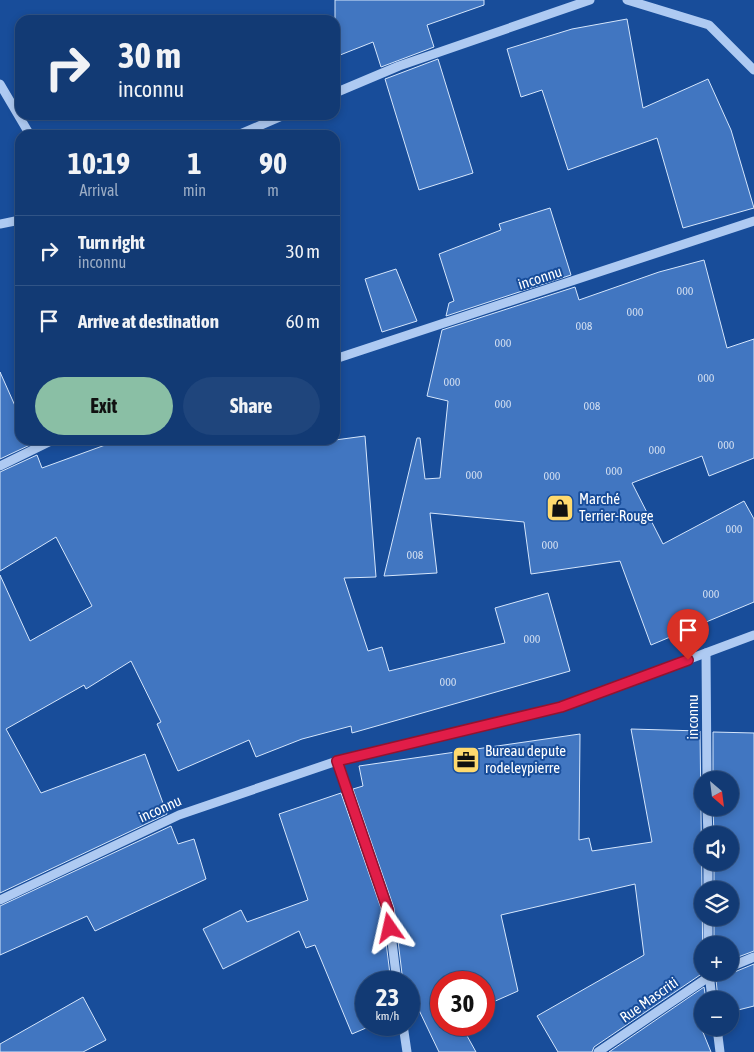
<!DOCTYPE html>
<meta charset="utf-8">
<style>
body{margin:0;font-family:"Asap Condensed",sans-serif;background:#1f457c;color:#f1f3f6;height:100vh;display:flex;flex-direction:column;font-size:19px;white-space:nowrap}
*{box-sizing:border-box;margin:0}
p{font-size:16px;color:#9cadc5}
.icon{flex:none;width:28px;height:28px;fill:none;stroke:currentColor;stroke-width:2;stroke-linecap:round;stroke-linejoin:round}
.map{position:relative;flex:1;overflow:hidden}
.drawer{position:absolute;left:15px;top:130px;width:325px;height:315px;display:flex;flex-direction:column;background:#123a74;border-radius:15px;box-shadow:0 2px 8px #0003,0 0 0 1px #315486}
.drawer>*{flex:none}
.hud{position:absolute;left:15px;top:15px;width:325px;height:105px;border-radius:15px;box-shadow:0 2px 8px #0003,0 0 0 1px #315486;background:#123a74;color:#f1f3f6;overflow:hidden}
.needle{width:32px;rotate:152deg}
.tools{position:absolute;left:694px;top:771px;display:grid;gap:10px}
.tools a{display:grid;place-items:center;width:45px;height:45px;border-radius:50%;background:#123a74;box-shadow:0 2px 8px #0003,0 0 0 1px #315486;font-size:25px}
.speed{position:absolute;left:355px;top:971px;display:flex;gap:10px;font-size:25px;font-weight:700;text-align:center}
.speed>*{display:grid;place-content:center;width:65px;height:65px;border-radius:50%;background:#123a74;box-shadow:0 2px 8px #0003,0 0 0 1px #315486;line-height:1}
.speed small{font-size:12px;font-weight:400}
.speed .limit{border:8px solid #d22;background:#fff;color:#111}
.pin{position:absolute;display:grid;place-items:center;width:42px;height:42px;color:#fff;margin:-51px -21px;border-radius:50% 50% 50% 0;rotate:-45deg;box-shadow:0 0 5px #0007}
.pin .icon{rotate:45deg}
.me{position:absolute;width:55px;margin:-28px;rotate:349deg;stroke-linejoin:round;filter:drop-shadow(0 0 4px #0008)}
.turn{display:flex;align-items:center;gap:18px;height:105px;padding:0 20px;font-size:22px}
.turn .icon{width:65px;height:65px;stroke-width:2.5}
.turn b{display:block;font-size:35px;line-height:42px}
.eta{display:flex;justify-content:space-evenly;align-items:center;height:85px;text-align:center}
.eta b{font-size:30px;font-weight:700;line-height:35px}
.action{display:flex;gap:10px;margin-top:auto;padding:10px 20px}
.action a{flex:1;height:58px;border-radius:30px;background:#8abfa5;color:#111;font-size:20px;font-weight:700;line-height:58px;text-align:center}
.action a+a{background:#1f457c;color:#f1f3f6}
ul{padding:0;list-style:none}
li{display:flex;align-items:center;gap:15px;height:70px;padding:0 20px;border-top:1px solid #315486}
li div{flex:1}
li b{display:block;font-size:19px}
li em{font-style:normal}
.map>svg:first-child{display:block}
.building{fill:#4176c1;stroke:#d5e6fc}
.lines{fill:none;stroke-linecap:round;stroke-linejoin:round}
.minor{stroke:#aecaf2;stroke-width:9}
.route-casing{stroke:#92132f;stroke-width:12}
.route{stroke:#e11d48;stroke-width:9}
.labels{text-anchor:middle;stroke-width:4;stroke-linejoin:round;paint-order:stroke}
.number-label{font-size:12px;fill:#d0ddf0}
.street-label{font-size:15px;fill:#fff;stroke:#184d9a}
.poi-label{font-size:15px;fill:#fff;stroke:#184d9a;text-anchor:start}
</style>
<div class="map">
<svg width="754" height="1052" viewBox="0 0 754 1052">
<rect width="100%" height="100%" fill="#184d9a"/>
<g class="building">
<path d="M335,0H484V5L427,25L434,47L381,67L373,42L335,57Z"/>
<path d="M627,19L643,108L708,79L731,130L754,208L683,228L657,138L568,170L542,90L521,97L507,49L572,29Z"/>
<path d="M438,59L473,173L419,190L385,79Z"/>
<path d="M550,208L571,275L446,316L449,303L454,301L439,254L501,230L499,224Z"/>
<path d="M704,260L727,348L754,339V458L709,476L702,456L632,483L663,544L744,501L754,519V602L651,645L620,561L531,574L524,522L430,513L437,573L384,576L417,438H420L425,479L440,478L448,401L427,396L442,330L575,287L579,300L659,272Z"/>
<path d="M396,269L417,321L382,332L365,279Z"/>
<path d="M0,372L20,417V440H30L32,444L0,459Z"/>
<path d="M365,436L376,577L344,578L368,651L382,647L389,671L505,643L495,608L548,593L570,671L352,733L351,726L302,739L256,757L249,740L178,771L157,724L161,722L131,661L86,689L84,685L6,729L41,793L145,754L167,814L0,893V575L30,641L92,606L56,537L0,571V472L37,455L42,468L119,440H335Z"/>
<path d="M631,729L700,731L703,973L594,1047L592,1052H558L537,1016L644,955L635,884L501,915L518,991L484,1006V982H441V1025H461L476,1052H439L417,1006L409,1010V982H403L394,908L353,789L363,786L359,766L580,734L579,840L589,838L592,851L652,842Z"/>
<path d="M713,732L754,733V951L730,960V945H714V918H730V890H714V862H730V835H714L713,808H730V780H713Z"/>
<path d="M341,793L382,911L391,982H366V1025H373L352,1034L315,945L306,948L299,931L223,969L203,929L241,910L247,922L308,900L279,814Z"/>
<path d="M171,826L178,844L194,839L206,879L95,931L87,916L0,955V906Z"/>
<path d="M754,964V1006L730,1012V1000H718L716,979L722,972L732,973Z"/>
<path d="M704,987L706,1000H702V1019L698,1020L711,1052H609Z"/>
<path d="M83,997L106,1040L83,1052H0V1044Z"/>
</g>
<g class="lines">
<g class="minor">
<path d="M627,0L709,25L754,70"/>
<path d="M0,84L30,135"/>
<path d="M335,93L399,66L590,0"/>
<path d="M238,135L284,115"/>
<path d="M0,224L20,220"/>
<path d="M335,359L754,221"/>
<path d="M0,466L53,440"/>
<path d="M706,653L707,780"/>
<path d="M337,761L388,910L397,982"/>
<path d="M707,808L708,835"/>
<path d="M708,862V890"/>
<path d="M0,900L179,815L337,761L561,707L754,635"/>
<path d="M708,918V945"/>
<path d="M730,967L754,957"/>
<path d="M709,972L712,1000"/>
<path d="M403,1025L407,1052"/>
<path d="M717,1028L720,1052"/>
<path d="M598,1052L716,972"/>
</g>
</g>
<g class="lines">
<g class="route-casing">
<path id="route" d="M390,928L388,910L337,761L561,707L688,660"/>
</g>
<use href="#route" class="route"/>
</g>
<defs>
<g id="shop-square" transform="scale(1.4375)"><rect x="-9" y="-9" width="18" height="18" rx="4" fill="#ffda6e" stroke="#184d9a"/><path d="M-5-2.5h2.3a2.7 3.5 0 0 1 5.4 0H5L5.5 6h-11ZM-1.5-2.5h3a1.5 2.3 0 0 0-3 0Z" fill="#111"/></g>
<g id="office-square" transform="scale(1.4375)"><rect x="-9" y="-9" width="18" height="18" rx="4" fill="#ffda6e" stroke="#184d9a"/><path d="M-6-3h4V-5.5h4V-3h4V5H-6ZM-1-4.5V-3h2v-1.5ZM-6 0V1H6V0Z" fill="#111"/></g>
</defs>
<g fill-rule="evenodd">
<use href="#shop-square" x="560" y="508"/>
<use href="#office-square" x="466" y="760"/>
</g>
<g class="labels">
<g class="number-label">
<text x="685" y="295">000</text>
<text x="635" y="316">000</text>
<text x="584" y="330">008</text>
<text x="503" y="347">000</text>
<text x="706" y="382">000</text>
<text x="452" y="386">000</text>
<text x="503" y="408">000</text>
<text x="592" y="410">008</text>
<text x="726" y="449">000</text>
<text x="657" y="454">000</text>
<text x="614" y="475">000</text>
<text x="474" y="479">000</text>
<text x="552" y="480">000</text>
<text x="734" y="533">000</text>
<text x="550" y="549">000</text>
<text x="415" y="559">008</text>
<text x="711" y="598">000</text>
<text x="532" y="643">000</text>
<text x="448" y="686">000</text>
</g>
<g class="street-label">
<text transform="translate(540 278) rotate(-18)" y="5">inconnu</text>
<text transform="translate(693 717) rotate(-90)" y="5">inconnu</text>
<text transform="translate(160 809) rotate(-24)" y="5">inconnu</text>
<text transform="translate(649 1000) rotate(-35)" y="5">Rue Mascriti</text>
</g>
<g class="poi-label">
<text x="579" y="504">Marché<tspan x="579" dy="17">Terrier-Rouge</tspan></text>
<text x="485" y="756">Bureau depute<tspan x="485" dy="17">rodeleypierre</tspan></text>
</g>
</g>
</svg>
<div class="tools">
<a><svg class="needle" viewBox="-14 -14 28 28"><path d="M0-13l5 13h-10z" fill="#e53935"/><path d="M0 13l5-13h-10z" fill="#9cadc5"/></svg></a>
<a><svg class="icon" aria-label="sound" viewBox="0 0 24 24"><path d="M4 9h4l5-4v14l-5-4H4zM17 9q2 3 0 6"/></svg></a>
<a><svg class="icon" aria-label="layers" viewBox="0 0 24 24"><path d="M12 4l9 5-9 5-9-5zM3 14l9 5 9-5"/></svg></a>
<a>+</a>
<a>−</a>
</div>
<div class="speed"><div>23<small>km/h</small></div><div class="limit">30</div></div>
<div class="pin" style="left:688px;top:660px;background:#d93025"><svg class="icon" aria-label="arrive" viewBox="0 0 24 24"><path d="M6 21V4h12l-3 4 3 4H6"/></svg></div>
<svg class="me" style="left:390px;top:928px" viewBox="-20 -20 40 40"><path d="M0-17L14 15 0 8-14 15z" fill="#e11d48" stroke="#fff" stroke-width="4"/></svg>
<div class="hud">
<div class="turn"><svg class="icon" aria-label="right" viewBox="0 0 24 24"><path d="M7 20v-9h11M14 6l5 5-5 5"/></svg><div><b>30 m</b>inconnu</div></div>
</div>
<section class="drawer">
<div class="eta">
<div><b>10:19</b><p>Arrival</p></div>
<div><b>1</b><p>min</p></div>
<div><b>90</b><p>m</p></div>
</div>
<ul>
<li><svg class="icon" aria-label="right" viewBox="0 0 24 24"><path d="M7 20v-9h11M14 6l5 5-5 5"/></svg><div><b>Turn right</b><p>inconnu</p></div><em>30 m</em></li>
<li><svg class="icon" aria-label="arrive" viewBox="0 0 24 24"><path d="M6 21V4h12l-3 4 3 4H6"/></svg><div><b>Arrive at destination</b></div><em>60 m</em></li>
</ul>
<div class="action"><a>Exit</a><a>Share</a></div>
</section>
</div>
